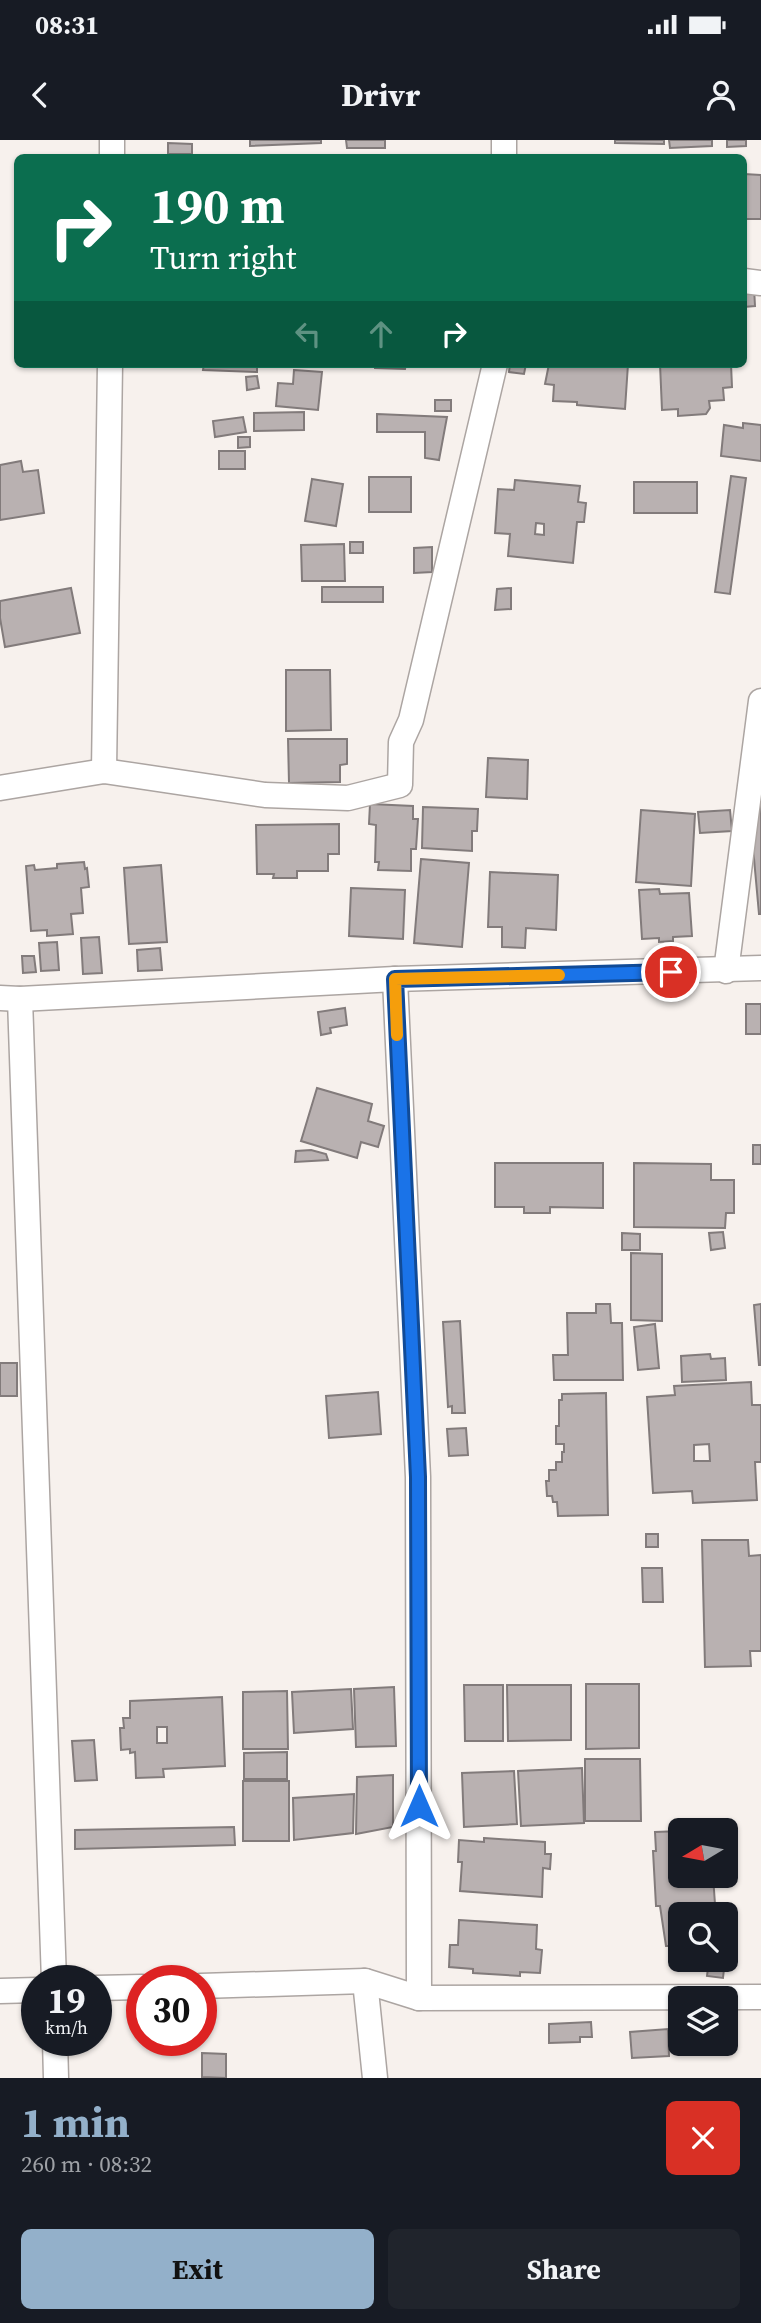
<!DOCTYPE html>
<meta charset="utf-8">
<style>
body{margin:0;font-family:"Source Serif 4",serif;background:#20242c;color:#f1f3f6;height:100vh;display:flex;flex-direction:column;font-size:26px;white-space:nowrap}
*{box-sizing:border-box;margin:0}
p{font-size:23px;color:#9ea1a6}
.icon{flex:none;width:38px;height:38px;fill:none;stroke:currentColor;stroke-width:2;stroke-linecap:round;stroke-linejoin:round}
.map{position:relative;height:1938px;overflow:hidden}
.drawer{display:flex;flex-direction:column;background:#171b24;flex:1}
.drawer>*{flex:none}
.top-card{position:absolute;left:14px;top:14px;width:733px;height:214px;border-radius:10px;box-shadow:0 2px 5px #0004;background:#0b6e4f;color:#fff;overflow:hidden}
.needle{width:46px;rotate:260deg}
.buttons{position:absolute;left:668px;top:1678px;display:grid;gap:14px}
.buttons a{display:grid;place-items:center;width:70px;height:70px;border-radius:10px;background:#171b24;box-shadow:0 2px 5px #0004;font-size:35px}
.speed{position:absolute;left:21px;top:1825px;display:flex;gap:14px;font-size:35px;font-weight:700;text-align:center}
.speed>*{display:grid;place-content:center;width:91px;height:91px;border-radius:50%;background:#171b24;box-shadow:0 2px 5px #0004;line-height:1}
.speed small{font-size:18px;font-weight:400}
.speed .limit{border:10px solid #d22;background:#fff;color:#111}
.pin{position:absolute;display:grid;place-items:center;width:60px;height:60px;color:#fff;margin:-30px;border:4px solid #fff;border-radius:50%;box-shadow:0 2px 7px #0007}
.me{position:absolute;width:77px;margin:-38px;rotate:0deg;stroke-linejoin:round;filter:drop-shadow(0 0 5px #0008)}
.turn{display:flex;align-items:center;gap:24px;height:147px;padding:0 21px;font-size:32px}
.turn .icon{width:91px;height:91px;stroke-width:2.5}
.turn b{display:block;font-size:49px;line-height:60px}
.lanes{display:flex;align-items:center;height:66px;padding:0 21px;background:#0003;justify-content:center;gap:35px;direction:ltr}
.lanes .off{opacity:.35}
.round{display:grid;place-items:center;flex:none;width:74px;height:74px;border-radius:10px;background:#20242c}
.overview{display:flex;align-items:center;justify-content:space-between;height:119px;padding:0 21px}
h1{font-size:42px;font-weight:700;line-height:52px;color:#93b0ca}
.cta{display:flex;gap:14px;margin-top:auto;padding:14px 21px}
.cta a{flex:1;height:80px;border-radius:10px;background:#93b0ca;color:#111;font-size:28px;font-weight:700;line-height:80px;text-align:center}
.cta a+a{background:#20242c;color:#f1f3f6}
.status{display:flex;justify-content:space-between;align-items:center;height:49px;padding:0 35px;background:#171b24;direction:ltr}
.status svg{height:19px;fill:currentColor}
header{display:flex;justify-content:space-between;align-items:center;height:91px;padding:0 21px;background:#171b24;font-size:32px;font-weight:700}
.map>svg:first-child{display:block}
.building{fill:#b9b1b1;stroke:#827b7b;stroke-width:2;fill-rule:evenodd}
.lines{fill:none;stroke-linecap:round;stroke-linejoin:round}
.minor-casing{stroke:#aca5a2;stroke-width:27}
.minor{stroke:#fff;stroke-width:24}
.route-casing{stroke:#114b97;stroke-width:18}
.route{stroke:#1a73e8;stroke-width:12}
.slow{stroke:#f59e0b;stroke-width:12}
</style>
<div class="status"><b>08:31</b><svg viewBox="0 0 49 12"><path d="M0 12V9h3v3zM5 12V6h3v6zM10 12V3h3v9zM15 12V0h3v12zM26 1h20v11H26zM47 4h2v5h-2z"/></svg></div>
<header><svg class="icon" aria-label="back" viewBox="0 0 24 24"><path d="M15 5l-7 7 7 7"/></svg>Drivr<svg class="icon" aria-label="person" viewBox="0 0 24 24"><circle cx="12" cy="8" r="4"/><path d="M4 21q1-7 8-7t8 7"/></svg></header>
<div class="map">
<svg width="761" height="1938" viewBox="0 0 761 1938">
<rect width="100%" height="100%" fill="#f7f1ed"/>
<g class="building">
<path d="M250,0H321V3L250,6Z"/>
<path d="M346,0H385V8H347Z"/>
<path d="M615,0H664V4L615,3Z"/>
<path d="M669,0H712V6L670,8Z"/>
<path d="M727,0H746V6L727,7Z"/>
<path d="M168,3L192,4V14H168Z"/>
<path d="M744,34L761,35V79H744Z"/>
<path d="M744,147H754L755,166L744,167Z"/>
<path d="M204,224H257V232L203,230Z"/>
<path d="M375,224H406L405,229L375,228Z"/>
<path d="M510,224H526L524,234L509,232Z"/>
<path d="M549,224H628L625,269L577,265V262L553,261L554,245L545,244Z"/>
<path d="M660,224H731L732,247L723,248L724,260L709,261L710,268L706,274L678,276V269L662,270Z"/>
<path d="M294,230L322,232L318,270L276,266L278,243L293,244Z"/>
<path d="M257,236L259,248L247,250L246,237Z"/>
<rect x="435" y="260" width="16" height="11"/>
<path d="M304,272V290L254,291V273Z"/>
<path d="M377,274L447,277L439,320L425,318V292H377Z"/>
<path d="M243,277L246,292L215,297L213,281Z"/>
<path d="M743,283L761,285V321L721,316L724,285L743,288Z"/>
<path d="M238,297H250V307L238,308Z"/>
<rect x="219" y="311" width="26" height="18"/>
<path d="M21,321L23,332L38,330L44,373L0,380V325Z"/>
<path d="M731,336L746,338L730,454L715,452Z"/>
<rect x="369" y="337" width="42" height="35"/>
<path d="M312,339L343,344L336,386L305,381Z"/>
<path d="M515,340L580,346L578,362L586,363L584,382H577L573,423L508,416L510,394L495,393L498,349L514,350ZM536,383L544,384V395L535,394Z"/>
<rect x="634" y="342" width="63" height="31"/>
<rect x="350" y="402" width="13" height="11"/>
<path d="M344,404L345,441H302L301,405Z"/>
<path d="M432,407V432L414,433V408Z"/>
<rect x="322" y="447" width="61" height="15"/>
<path d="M71,448L80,493L5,507L0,478V461Z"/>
<path d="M511,448V469L495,470L497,449Z"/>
<path d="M286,530H330L331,590L286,591Z"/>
<path d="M288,599H347V624L340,625V642L289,643Z"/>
<path d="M488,618L528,620L527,659L486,657Z"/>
<path d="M761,662V774H759L749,663Z"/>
<path d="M370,664L413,666V679H418L416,709H411V731L378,730L379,722H375L376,685L369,684Z"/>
<path d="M423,667L478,669L477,691H472V711L422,708Z"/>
<path d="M641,670L695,674L691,746L636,742Z"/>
<path d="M730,670L732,691L700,693L698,672Z"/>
<path d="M339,684V714H328V731H297V738H273L274,734H257L256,685Z"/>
<path d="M421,719L469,723L462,807L414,803Z"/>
<path d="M84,722L85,729L87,728L89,747L81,748L83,773L71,774L73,794L47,796V790L31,791L26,726L34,725L35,730L57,728V724Z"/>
<path d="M161,725L167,802L129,804L124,728Z"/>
<path d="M490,732L558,735L556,790L526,788L525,808L502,807V787H488Z"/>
<path d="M351,748L405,750L403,799L349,796Z"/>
<path d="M659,749L660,754L689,753L692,796L673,797V801L659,802V798L642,799L639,750Z"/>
<path d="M99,797L102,833L83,834L81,798Z"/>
<path d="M57,802L59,830L41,831L39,803Z"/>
<path d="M160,808L162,830L138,831L137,810Z"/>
<path d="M22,816H34L36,832L23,833Z"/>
<rect x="746" y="864" width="15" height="30"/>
<path d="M345,868L347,885L330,888L331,893L321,895L318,872Z"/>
<path d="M317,948L372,964L368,981L384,986L378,1007L361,1002L357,1018L301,1001Z"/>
<rect x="753" y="1005" width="8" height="19"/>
<path d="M311,1010L326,1014L328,1020L295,1022L296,1011Z"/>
<path d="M495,1023H603V1068L550,1067V1073H524V1067H495Z"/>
<path d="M634,1023L711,1024V1040H734V1073H726L725,1088L634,1087Z"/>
<path d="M723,1092L725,1108L711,1110L709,1093Z"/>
<path d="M622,1093L640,1094V1110H622Z"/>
<path d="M631,1113L662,1114V1181L631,1180Z"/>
<path d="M596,1164H610L611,1183H622L623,1240H554L553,1215H568L567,1173H596Z"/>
<path d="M761,1164V1225H759L754,1165Z"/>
<path d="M460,1181L465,1273H452V1266L448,1267L443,1182Z"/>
<path d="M655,1184L659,1228L638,1230L634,1187Z"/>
<path d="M710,1214L711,1219L725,1218L726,1240L682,1242L681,1216Z"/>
<rect x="0" y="1223" width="17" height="33"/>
<path d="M751,1242L752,1265H761V1322H755L757,1360L693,1363L692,1351L653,1353L647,1257L675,1255L674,1246ZM709,1304L710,1321H694V1305Z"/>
<path d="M378,1252L381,1294L329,1298L326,1256Z"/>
<path d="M606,1253L608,1375L558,1376L557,1362H553L552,1356H547L546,1341H549V1330H556V1322H562V1312H564V1304H556V1286H559V1260H562V1254Z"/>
<path d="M466,1288L468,1315L449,1316L447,1289Z"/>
<rect x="646" y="1394" width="12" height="13"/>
<path d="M702,1400H748L749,1416L761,1415V1511H750L751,1526L705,1527Z"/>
<path d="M642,1428H662L663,1462H643Z"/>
<path d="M586,1544H639V1608L586,1609Z"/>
<path d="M464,1545H503V1601H465Z"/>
<path d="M507,1545H571V1600L508,1601Z"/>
<path d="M394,1547L396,1606L356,1607L354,1549Z"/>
<path d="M351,1549L353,1589L294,1593L292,1552Z"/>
<path d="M287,1551L288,1609H243V1552Z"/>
<path d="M222,1557L225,1626L163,1629L164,1637L136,1638L135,1612L130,1613V1609L121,1610L120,1588H124L123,1578H130V1561ZM157,1587H167V1603H157Z"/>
<path d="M94,1600L97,1640L75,1641L72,1601Z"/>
<path d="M287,1612V1639H244V1613Z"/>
<path d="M585,1619H640L641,1681H585Z"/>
<path d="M582,1628L584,1683L521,1686L518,1631Z"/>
<path d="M514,1631L517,1684L464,1687L462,1633Z"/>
<path d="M393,1635V1687L356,1694L357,1637Z"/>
<rect x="243" y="1641" width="46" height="60"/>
<path d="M354,1654L353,1693L294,1700L293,1658Z"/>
<path d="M234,1687L235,1705L75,1709V1690Z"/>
<path d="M681,1691V1736H713L715,1764L695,1765L696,1774H681V1804L679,1806H666L660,1766H656L653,1711H656L655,1692Z"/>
<path d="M484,1698L545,1702V1714H551L550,1729L543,1728L542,1757L460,1751L462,1722H458L459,1700L484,1702Z"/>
<path d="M459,1780L537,1785L536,1809L542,1810L540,1833L520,1832V1836L473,1833V1829L449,1827L450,1805H458Z"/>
<path d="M709,1820H725L723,1838L707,1836Z"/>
<path d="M591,1882L592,1897H580V1902L549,1903V1884Z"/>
<path d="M668,1889L669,1916L632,1918L630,1892Z"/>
<path d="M202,1913L226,1914V1938L202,1937Z"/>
</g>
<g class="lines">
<g class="minor-casing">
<g id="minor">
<path d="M112,0V18"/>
<path d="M504,0V18"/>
<path d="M744,141L761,143"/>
<path d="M104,631L110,224"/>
<path d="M0,648L104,631L265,655L348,658L400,645L401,602L411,580L495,224"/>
<path d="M726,831L761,561"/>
<path d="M395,839L418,1337L419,1858"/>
<path d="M0,858L20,859L395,839L761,828"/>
<path d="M20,859L54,1841"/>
<path d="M365,1841L375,1938"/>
<path d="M201,1846L365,1841L419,1858L761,1857"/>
<path d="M96,1848L142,1847"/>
<path d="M0,1851L37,1850"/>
<path d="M55,1900L56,1938"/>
</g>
</g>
<use href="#minor" class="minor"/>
</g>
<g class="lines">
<g class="route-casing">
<path id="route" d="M419,1666L418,1337L395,839L671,832"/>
</g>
<use href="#route" class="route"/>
<path class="slow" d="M397,895L395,839L559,835"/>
</g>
</svg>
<div class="buttons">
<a><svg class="needle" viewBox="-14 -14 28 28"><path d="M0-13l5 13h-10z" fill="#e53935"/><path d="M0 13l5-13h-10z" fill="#9ea1a6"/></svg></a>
<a><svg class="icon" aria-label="search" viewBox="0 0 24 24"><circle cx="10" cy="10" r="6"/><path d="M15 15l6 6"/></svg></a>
<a><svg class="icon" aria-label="layers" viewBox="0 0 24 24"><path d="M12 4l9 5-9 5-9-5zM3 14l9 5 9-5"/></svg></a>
</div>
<div class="speed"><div>19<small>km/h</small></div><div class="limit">30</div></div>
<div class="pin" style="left:671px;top:832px;background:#d93025"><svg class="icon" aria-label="arrive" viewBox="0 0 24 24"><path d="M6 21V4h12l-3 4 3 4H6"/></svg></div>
<svg class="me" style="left:419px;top:1666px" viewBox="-20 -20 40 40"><path d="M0-17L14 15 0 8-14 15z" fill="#1a73e8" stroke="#fff" stroke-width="4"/></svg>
<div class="top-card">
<div class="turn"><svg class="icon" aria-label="right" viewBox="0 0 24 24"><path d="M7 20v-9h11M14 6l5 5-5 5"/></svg><div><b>190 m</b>Turn right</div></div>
<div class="lanes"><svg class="icon off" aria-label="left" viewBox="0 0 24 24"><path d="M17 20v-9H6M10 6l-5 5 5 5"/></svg><svg class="icon off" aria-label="ahead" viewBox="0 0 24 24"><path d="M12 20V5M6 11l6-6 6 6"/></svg><svg class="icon" aria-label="right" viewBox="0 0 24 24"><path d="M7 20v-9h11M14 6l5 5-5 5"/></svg></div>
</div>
</div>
<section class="drawer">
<div class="overview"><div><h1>1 min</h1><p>260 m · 08:32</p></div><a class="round" style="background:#d93025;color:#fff"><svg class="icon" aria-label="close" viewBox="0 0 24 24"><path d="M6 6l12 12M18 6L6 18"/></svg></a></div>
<div class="cta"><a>Exit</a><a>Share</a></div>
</section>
